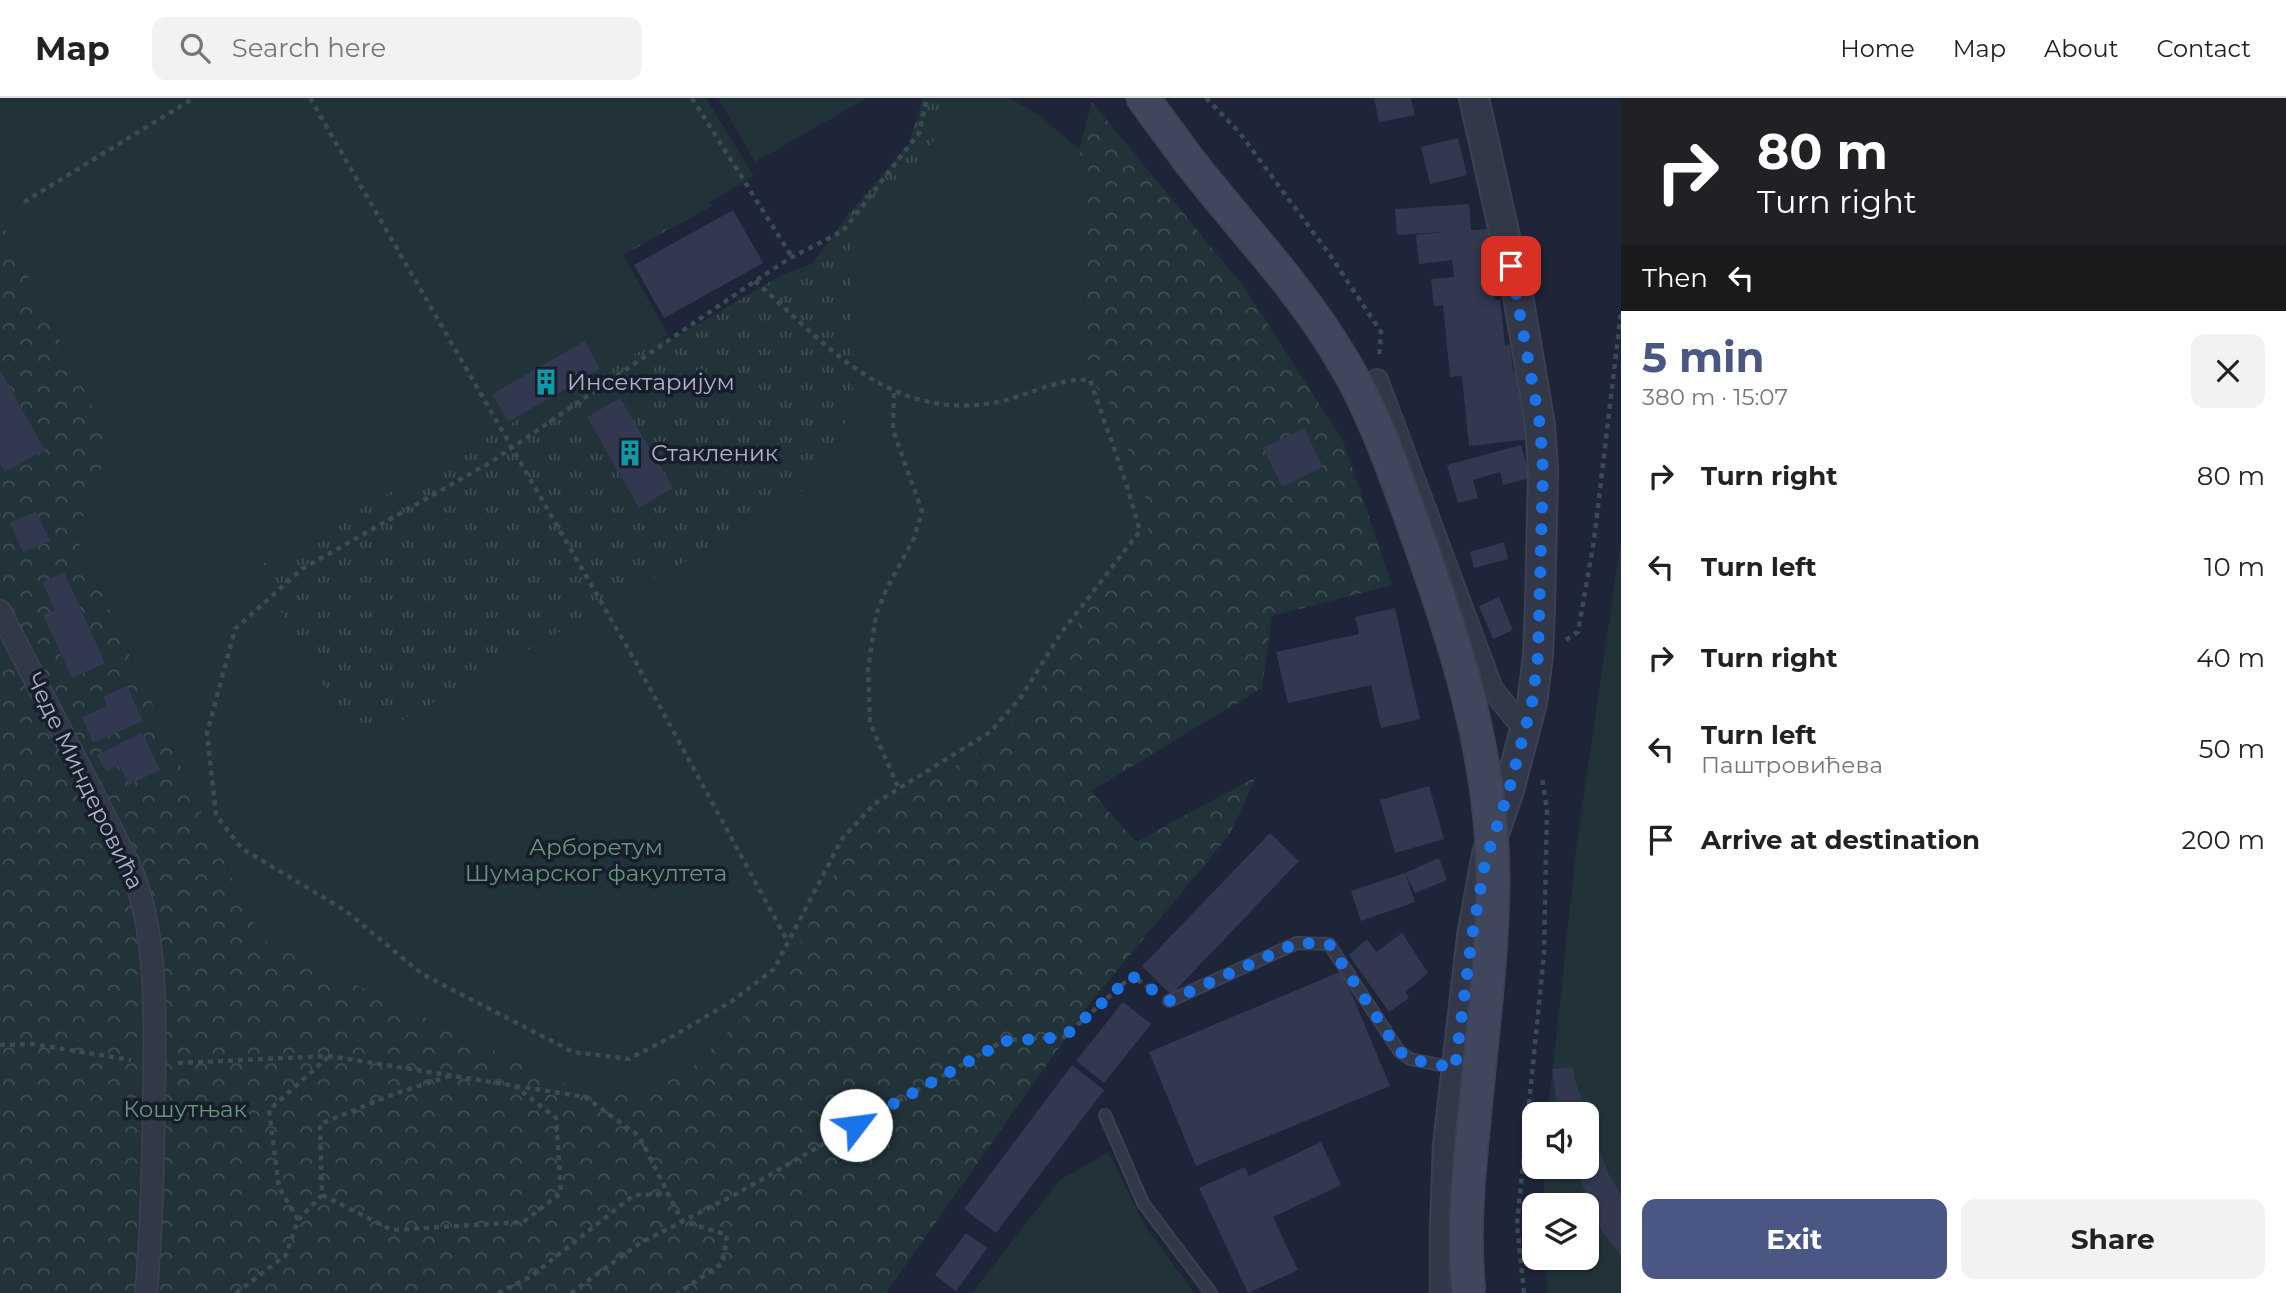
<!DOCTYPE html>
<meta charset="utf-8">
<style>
body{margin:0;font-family:Montserrat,sans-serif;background:#f2f2f2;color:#222;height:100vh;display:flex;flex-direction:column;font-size:26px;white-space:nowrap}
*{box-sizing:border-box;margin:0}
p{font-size:23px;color:#767676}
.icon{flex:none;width:38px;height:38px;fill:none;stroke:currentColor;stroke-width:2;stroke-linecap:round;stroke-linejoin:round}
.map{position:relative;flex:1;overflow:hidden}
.details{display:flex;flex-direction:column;background:#fff;width:665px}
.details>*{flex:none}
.banner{background:#202124;color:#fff;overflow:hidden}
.tools{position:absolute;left:1522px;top:1004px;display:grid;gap:14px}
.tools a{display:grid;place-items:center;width:77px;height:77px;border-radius:14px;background:#fff;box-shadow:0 2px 5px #0004;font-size:35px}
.pin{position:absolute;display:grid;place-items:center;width:60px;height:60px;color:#fff;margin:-30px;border-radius:14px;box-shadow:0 4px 10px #0006}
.me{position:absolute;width:77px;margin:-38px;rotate:60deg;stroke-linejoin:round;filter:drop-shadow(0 0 5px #0008)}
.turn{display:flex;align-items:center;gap:24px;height:147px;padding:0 21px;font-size:32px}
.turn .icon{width:91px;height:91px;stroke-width:2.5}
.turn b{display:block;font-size:49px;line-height:60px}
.then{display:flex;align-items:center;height:66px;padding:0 21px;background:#0003;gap:14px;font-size:26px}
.round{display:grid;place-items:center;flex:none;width:74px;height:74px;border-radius:14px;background:#f2f2f2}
.head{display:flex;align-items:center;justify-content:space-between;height:119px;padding:0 21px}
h1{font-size:42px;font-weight:700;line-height:52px;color:#4a5784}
.cta{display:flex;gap:14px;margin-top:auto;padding:14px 21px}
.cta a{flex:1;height:80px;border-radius:14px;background:#4a5784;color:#fff;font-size:28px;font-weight:700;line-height:80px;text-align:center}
.cta a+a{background:#f2f2f2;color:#222}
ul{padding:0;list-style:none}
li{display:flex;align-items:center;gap:21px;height:91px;padding:0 21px}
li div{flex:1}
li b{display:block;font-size:26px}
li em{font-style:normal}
header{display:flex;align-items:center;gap:42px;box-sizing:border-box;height:98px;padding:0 35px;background:#fff;border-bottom:2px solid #e0e0e0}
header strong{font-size:33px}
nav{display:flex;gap:38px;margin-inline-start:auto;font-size:24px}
.search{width:490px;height:63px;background:#f2f2f2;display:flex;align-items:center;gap:18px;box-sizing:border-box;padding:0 24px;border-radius:14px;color:#767676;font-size:26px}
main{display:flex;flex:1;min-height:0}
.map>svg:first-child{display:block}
.grass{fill:url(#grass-tufts)}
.forest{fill:url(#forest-crowns)}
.garden{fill:#213239}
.building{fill:#31384f}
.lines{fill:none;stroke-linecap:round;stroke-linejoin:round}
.service-casing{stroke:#3c4152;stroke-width:14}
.minor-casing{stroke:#3c4152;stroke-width:24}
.tertiary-casing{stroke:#3c4152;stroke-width:32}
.secondary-casing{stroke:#3c4152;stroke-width:35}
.path{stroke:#3a4b51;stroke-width:4.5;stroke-dasharray:5 5;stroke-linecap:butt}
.service{stroke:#333848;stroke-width:10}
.minor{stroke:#333848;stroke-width:21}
.tertiary{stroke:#333848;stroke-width:28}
.secondary{stroke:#40465b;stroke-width:32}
.secondary-bridge-casing{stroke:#3c4152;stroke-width:35;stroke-linecap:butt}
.secondary-bridge{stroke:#40465b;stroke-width:32}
.route{stroke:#1a73e8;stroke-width:12;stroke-dasharray:0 21.6}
.labels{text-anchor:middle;stroke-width:7;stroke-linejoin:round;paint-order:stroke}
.poi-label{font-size:23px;fill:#adb2c5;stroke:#181d2c;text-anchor:start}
.street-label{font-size:23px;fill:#adb2c5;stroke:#181d2c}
.park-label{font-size:23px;fill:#649678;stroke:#181d2c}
</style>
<header>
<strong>Map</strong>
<div class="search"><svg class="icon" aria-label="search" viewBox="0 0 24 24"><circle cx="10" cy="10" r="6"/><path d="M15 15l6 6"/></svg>Search here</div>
<nav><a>Home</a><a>Map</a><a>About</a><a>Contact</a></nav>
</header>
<main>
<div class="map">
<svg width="1621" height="1195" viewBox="0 0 1621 1195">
<defs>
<pattern id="grass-tufts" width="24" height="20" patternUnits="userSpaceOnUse" patternTransform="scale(1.75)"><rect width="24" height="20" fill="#213239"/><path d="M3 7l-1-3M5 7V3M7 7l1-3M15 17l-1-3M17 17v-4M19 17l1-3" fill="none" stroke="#3f4d54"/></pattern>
<pattern id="forest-crowns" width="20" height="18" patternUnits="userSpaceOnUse" patternTransform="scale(1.75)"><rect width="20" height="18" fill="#213239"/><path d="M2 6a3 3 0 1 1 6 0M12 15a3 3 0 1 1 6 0" fill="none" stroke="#3f4d54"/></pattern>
</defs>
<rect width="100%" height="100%" fill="#1f2538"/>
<path class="grass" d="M0,0H651L712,108L614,162L666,245L780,178L813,165L845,121L909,45L923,0H976L596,988L0,144Z"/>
<path class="forest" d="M1092,4L1244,189L1343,343L1392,487L1272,518L1262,590L1091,693L1136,744L1256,679L1230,736L1091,904L886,1195H0V121L111,346L76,438L247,813L783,879L845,755L879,714L920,688L1030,607L1079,524L1104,490L1148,439L1144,394L1108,304L1090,282L1083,210L1088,101L1079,51Z"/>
<g class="garden">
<path d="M0,0H706L754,78L623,156L668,237L256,470L358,647L791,404L830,364L853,304L851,144L968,0H1009L1036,15L1079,51L1088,101L1083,210L1090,282L1108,304L1144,394L1148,439L1104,490L1079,524L1030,607L980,653L879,714L845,755L783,879L692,970L667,982L598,1002L264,843L247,813L76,438L111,345L0,121Z"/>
<path d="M718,0H867L755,64Z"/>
<path d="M1621,443V1195H1547L1546,1160H1587V1108H1544V1069H1587V1017H1548L1577,743Z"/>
<path d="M1108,1054L1144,1126L1194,1195H972L1059,1083Z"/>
</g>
<g class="building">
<path d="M1374,0H1411L1415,17L1379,24Z"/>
<path d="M1458,40L1467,77L1430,86L1421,49Z"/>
<path d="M1469,106L1471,132L1488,131L1495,202H1500L1505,247L1510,246L1513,273L1523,272L1530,341L1469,348L1462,278L1450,279L1443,207L1434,208L1431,181L1454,179L1452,162L1419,166L1416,137L1443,134L1397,137L1395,111Z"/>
<path d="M733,112L763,165L664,220L634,167Z"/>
<path d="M585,243L600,271L508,324L492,296Z"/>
<path d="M0,272L45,352L5,374L0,365Z"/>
<path d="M620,300L673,390L639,410L587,319Z"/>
<path d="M1304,330L1323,369L1282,389L1263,350Z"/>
<path d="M1521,347L1530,380L1503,387L1500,374L1473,382L1478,400L1458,405L1447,367Z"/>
<path d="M36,413L50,443L23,455L10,425Z"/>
<path d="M1504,444L1508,461L1474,470L1470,454Z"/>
<path d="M64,474L105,565L72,580L43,517L55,512L42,484Z"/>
<path d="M1499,499L1513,532L1493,541L1479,508Z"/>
<path d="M1395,510L1420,621L1381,630L1371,587L1288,605L1276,554L1359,536L1355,519Z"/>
<path d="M127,588L143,623L93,645L82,619L107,608L103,599Z"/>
<path d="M142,634L160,672L129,687L119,667L106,674L97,657Z"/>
<path d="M1429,688L1444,741L1395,755L1380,702Z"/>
<path d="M1270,735L1299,763L1171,897L1142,868Z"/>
<path d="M1439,760L1447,782L1415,795L1405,775L1415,804L1361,823L1351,793L1405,775Z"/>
<path d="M1402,835L1428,875L1405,894L1409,900L1389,914L1349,857L1367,841L1376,854Z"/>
<path d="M1342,873L1390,988L1196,1068L1149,954Z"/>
<path d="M1123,904L1151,926L1104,985L1076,963Z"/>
<path d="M1072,967L1104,992L996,1135L964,1111Z"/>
<path d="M1573,969L1575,982L1587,1017H1559L1552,971Z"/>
<path d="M1587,1018L1609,1077L1621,1097V1158L1602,1133L1575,1069H1587Z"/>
<path d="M1321,1044L1341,1087L1273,1119L1298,1172L1248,1195L1199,1090L1245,1069L1249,1078Z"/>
<path d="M966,1135L987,1150L956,1193L935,1177Z"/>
</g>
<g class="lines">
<g class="service-casing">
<g id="service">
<path d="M1169,903L1297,845L1329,846L1399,953L1410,961L1455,970"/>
<path d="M1105,1017L1143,1105L1211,1195"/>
</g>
</g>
<g class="minor-casing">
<g id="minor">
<path d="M1377,282L1492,591L1524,631"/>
<path d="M0,513L129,766C159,833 155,924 154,998C153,1064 152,1129 146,1195"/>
</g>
</g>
<g class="tertiary-casing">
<path id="tertiary" d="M1445,1195V1125L1448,1046L1472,838L1487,756L1509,692L1532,605L1538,558L1540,507L1543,373L1540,327L1517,192L1474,0"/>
</g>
<g class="secondary-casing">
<path id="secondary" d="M1143,0L1187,60"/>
</g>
<g class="path">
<path d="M310,0L634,561L788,844"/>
<path d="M692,0L792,159"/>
<path d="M1206,0L1239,34L1330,157L1381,234L1379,260"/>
<path d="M24,104L194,0"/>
<path d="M755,183C826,246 887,322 992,305C1026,300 1056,279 1090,282L1126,385L1140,433L1061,535L1021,599L990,634L874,706L842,741L774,871L732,903L677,936L629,961L573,954L422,876L346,813L241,750L216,717L207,635L235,531L302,471L491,364L755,183L792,159L843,133L919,35L927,0"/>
<path d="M894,295L893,332L922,413L914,440L886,492L876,517L868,572L870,625L899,691"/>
<path d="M1566,542L1578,534L1594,442L1621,214"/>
<path d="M0,947L33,946L131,962"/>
<path d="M178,965L329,958L585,999L639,1038L682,1123L727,1137L723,1165L678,1195"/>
<path d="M450,978L394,996L320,1026L322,1097L392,1132L523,1124L561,1095L556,1020L515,988"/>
<path d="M298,1122L322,1097"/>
<path d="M236,1195L286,1157L298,1122L279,1089L269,1012L328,959"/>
<path d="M498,1195L530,1179L634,1097L669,1096"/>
<path d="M571,1195L640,1145L738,1095L1005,942L1064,939L1132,878L1154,893"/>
<path d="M1524,1195L1517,1126L1544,856L1547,711L1542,679"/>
</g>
<use href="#service" class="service"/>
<use href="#minor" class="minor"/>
<use href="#tertiary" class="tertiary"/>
<use href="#secondary" class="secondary"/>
<g class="secondary-bridge-casing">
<path id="secondary-bridge" d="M1187,60C1238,126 1297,186 1340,258C1371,308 1391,365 1411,420C1454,539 1494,659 1493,787C1492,866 1481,946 1474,1024C1468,1082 1463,1138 1469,1195"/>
</g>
<use href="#secondary-bridge" class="secondary-bridge"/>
</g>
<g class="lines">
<path class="route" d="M856,1027L1005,943L1064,939L1132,878L1169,903L1297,845L1329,846L1399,953L1410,961L1455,970L1472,838L1485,765L1509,692L1532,605L1538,558L1543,373L1540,327L1511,168"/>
</g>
<defs>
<g id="building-bare" transform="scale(2.1)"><path d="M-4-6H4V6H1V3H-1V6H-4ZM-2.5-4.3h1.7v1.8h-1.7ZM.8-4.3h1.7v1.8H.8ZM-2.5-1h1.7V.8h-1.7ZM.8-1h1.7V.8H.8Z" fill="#0f9aa8" stroke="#181d2c" stroke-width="2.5" paint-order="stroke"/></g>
</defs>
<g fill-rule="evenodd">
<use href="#building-bare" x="546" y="284"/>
<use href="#building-bare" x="630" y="355"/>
</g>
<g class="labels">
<g class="poi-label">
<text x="567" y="292">Инсектаријум</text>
<text x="651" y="363">Стакленик</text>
</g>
<g class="street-label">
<text transform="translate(85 683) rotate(64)" y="8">Чеде Миндеровића</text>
</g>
<g class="park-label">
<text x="596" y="757">Арборетум<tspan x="596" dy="26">Шумарског факултета</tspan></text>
<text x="185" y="1019">Кошутњак</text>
</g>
</g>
</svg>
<div class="tools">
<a><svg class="icon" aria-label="sound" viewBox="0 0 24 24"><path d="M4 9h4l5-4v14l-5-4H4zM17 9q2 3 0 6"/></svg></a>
<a><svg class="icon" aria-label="layers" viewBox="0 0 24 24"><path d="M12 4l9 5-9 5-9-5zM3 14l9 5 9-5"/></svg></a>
</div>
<div class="pin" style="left:1511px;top:168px;background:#d93025"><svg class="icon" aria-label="arrive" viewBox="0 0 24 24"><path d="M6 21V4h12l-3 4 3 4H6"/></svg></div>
<svg class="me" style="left:856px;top:1027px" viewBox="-20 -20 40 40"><circle r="19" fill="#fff"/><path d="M0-13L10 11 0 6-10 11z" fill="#1a73e8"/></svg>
</div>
<section class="details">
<div class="banner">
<div class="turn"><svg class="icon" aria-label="right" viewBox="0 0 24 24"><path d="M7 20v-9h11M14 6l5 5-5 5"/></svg><div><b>80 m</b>Turn right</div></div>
<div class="then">Then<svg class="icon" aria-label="left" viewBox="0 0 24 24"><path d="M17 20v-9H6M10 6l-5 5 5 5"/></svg></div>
</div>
<div class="head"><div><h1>5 min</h1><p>380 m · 15:07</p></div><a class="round"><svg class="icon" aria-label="close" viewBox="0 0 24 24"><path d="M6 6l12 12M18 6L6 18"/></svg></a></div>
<ul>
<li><svg class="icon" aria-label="right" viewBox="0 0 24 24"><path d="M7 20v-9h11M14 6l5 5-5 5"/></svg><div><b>Turn right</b></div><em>80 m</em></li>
<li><svg class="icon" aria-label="left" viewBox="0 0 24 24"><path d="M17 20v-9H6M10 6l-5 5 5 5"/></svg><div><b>Turn left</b></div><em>10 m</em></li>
<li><svg class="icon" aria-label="right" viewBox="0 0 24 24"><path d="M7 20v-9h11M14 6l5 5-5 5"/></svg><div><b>Turn right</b></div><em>40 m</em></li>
<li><svg class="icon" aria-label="left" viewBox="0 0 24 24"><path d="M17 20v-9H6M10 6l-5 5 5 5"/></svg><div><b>Turn left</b><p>Паштровићева</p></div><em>50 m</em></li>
<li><svg class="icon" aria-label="arrive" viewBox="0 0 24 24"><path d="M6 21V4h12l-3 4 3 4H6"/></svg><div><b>Arrive at destination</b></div><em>200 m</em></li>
</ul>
<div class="cta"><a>Exit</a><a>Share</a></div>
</section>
</main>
